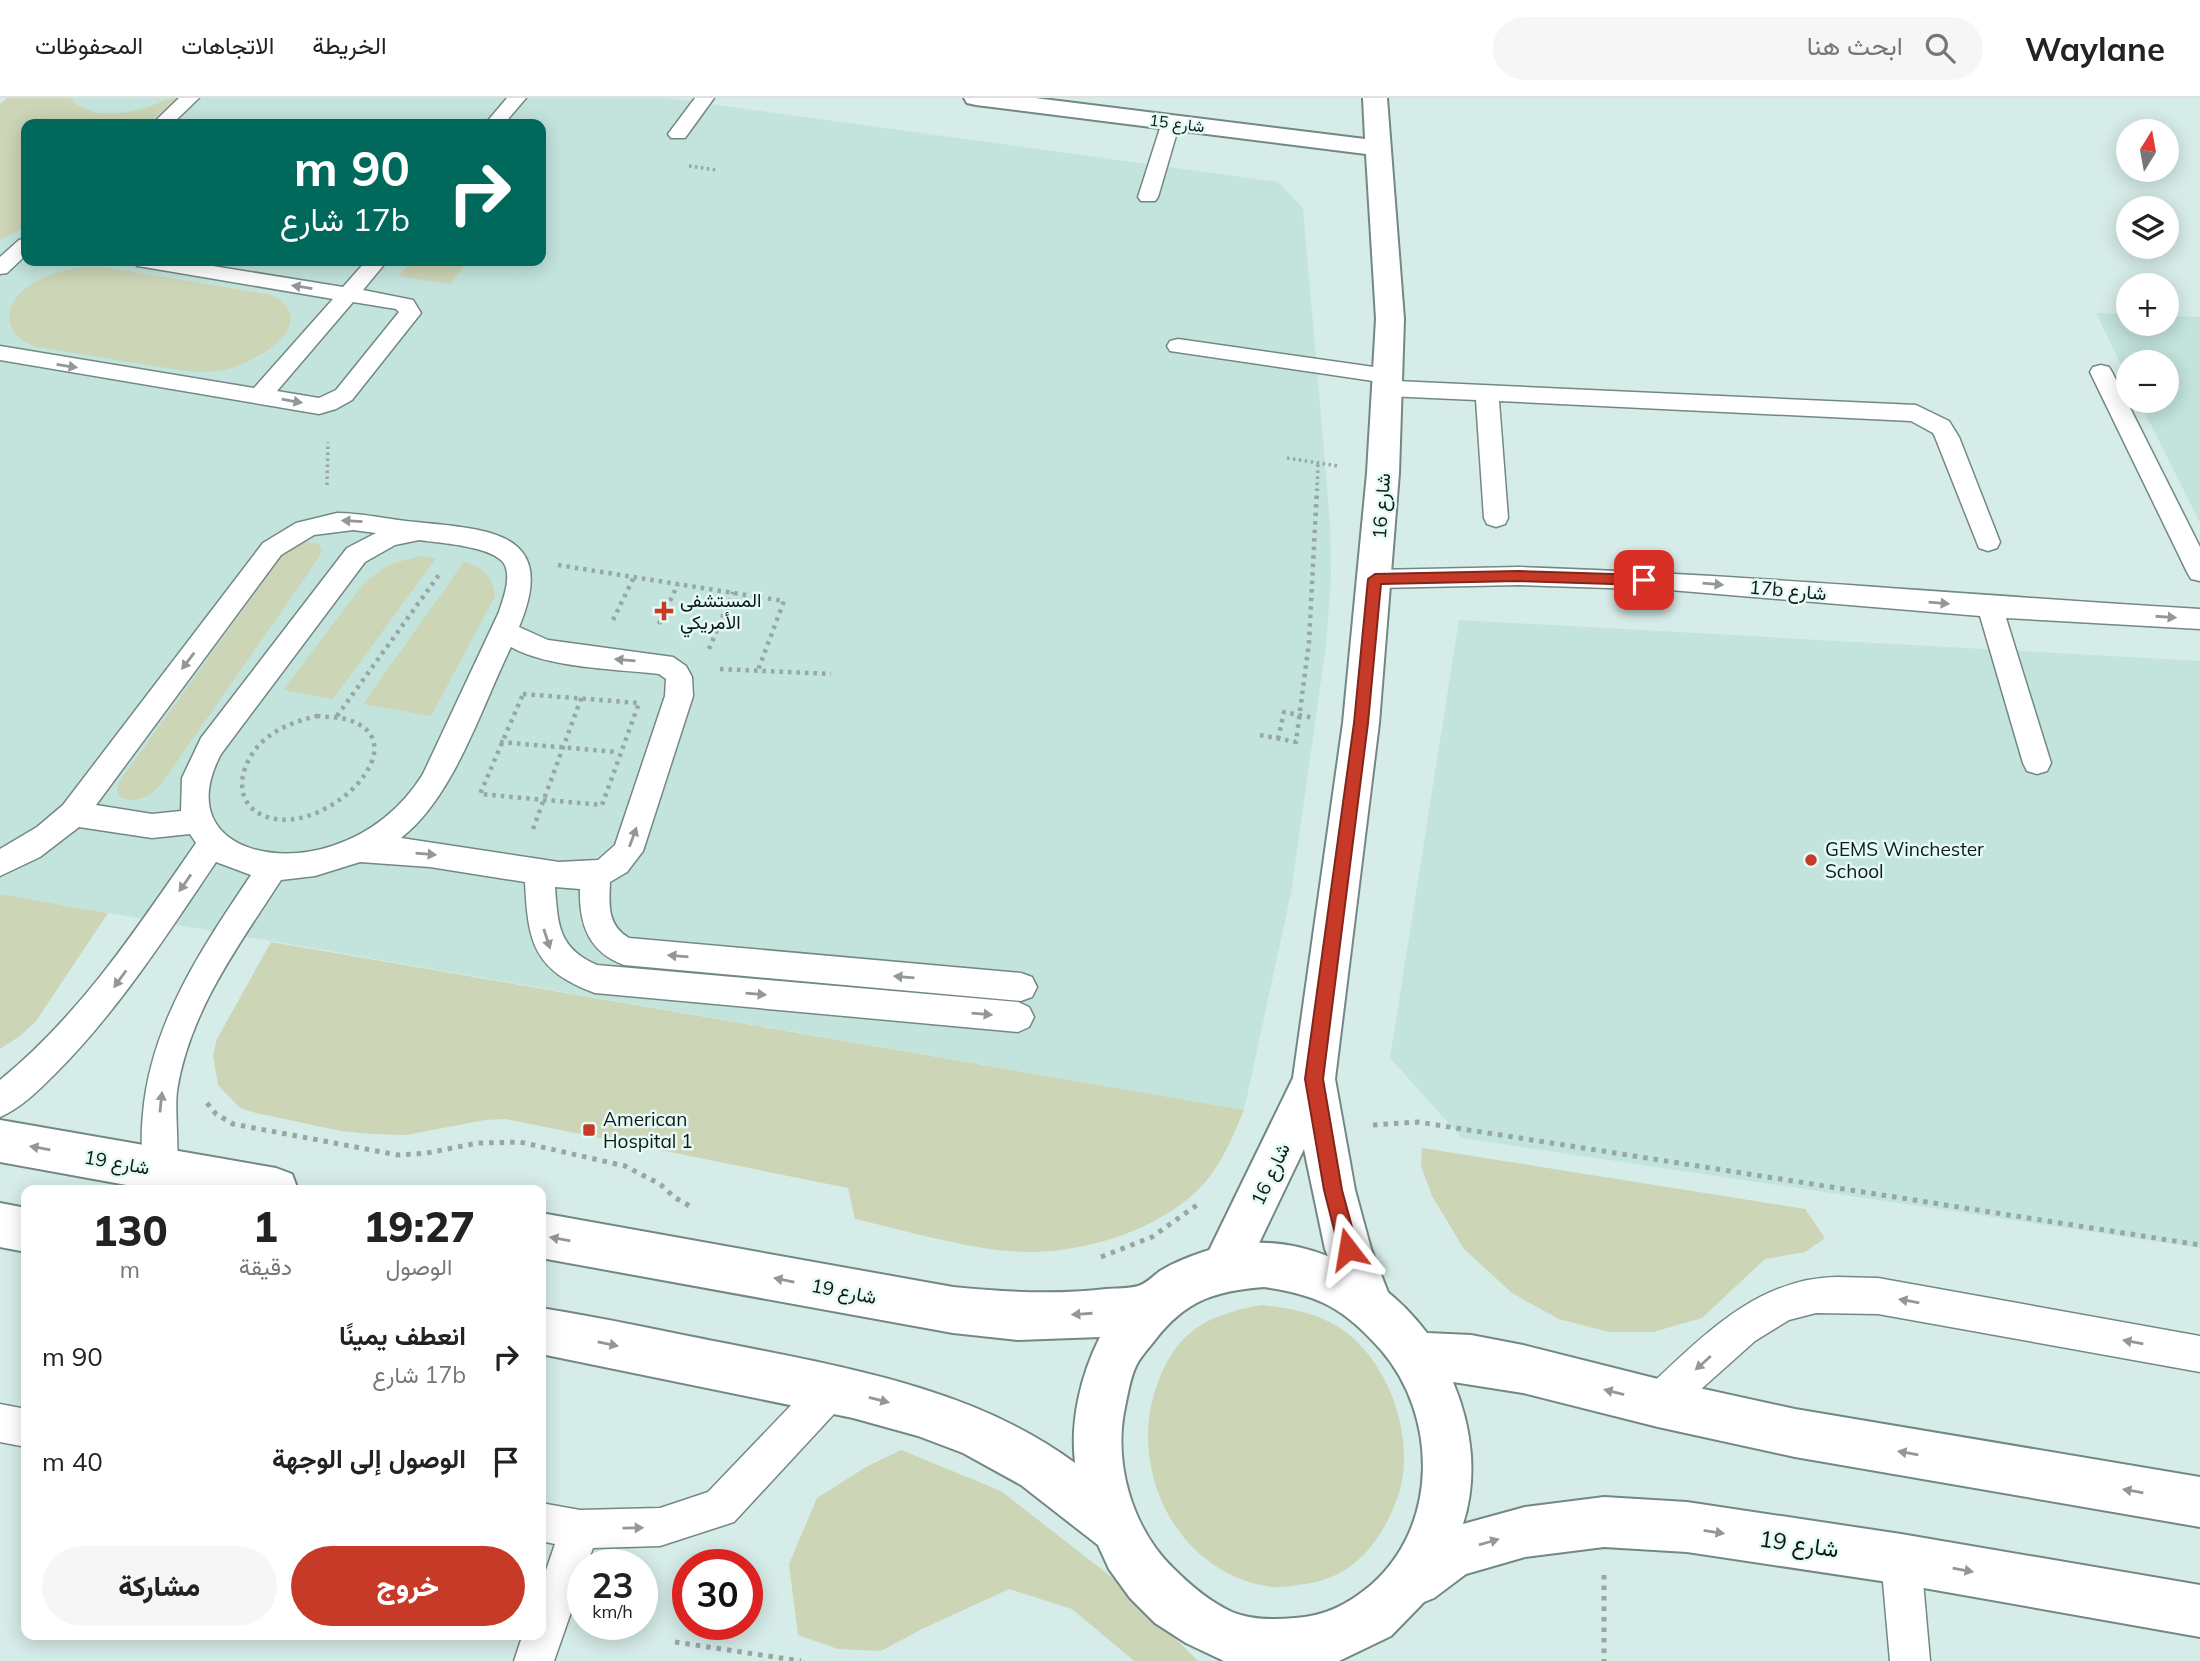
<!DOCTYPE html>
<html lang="ar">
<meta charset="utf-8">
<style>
body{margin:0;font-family:Mulish,Vazirmatn,sans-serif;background:#f6f6f6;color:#222;direction:rtl;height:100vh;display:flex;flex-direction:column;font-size:26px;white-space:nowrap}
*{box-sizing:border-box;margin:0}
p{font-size:23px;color:#767676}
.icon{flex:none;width:38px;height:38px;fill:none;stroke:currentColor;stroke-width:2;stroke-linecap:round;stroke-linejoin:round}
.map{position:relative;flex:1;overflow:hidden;direction:ltr}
.drawer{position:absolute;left:21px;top:1087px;width:525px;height:455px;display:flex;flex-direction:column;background:#fff;border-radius:14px;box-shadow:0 4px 18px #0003;direction:rtl}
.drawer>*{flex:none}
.hud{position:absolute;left:21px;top:21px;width:525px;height:147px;border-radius:14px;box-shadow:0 4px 18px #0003;direction:rtl;background:#00695c;color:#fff;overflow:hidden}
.needle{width:46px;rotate:11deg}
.fabs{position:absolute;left:2116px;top:21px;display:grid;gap:14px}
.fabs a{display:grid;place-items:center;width:63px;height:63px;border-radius:50%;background:#fff;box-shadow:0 4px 18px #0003;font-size:35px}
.speed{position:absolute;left:567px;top:1451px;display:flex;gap:14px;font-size:35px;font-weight:700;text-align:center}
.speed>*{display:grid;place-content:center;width:91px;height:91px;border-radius:50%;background:#fff;box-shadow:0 4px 18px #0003;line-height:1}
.speed small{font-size:18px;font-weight:400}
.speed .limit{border:10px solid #d22;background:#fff;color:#111}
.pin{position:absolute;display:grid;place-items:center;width:60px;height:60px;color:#fff;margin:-30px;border-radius:14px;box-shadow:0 4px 10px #0006}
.me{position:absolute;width:77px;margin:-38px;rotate:346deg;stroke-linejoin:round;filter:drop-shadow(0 0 5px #0008)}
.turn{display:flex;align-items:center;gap:24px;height:147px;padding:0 21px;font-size:32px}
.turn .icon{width:91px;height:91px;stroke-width:2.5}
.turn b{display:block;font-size:49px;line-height:60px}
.eta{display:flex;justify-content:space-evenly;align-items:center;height:119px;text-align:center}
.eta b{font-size:42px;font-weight:800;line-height:49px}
.primary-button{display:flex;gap:14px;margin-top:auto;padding:14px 21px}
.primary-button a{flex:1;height:80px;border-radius:42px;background:#c73a28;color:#fff;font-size:28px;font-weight:800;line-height:80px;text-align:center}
.primary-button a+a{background:#f6f6f6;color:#222}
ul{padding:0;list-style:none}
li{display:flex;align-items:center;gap:21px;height:105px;padding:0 21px}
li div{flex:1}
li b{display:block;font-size:26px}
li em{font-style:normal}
header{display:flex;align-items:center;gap:42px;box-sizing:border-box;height:98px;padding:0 35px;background:#fff;border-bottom:2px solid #e0e0e0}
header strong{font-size:33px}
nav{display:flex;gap:38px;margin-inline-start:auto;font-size:24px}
.search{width:490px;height:63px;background:#f6f6f6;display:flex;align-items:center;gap:18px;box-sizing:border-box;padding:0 24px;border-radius:38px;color:#767676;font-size:26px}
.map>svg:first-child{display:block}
.built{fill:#c3e3dd;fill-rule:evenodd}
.green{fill:#ccd5b6}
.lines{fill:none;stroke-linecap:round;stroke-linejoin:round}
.lane-casing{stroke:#738884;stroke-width:3}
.street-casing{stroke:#738884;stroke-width:4}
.secondary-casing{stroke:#738884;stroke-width:4}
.path-far2{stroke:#96a7a4;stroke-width:3.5;stroke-dasharray:2.5 3.5;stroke-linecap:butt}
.path-far1{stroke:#96a7a4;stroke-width:4.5;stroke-dasharray:3.5 5;stroke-linecap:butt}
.path{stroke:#96a7a4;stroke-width:5;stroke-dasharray:4.5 6;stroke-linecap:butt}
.lane{fill:#fff;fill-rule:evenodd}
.street{fill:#fff;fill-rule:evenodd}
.secondary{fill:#fff;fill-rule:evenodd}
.oneway{fill:#939796}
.route{fill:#c73a28;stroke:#81261a;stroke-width:2}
.poi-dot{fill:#c73a28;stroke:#e3faf5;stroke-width:2.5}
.labels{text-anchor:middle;stroke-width:5;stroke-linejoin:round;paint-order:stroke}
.far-street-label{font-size:16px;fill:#101816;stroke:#e3faf5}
.street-label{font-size:19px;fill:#101816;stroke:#e3faf5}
.poi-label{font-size:19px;fill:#101816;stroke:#e3faf5;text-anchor:start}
.near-street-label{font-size:23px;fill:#101816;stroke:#e3faf5}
</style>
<header>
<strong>Waylane</strong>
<div class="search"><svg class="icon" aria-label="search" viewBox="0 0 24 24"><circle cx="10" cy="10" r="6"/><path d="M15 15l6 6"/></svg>ابحث هنا</div>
<nav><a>الخريطة</a><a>الاتجاهات</a><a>المحفوظات</a></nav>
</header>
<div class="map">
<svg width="2200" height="1563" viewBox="0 0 2200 1563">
<rect width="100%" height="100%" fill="#d6ece8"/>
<g class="built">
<path d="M7,0H666L1278,84L1303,110L1330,424L1331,480L1326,547L1291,795L1244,1012L0,796V6ZM26,26H541V163H26Z"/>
<path d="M2096,215L2128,216V226H2166L2167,218L2200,219V425L2139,303H2166V264H2128V280Z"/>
<path d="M1459,522L2200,563V1150L1462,1040L1390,960Z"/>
</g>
<g class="green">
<path d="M7,0H70C87,21 121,17 145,10C156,7 166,0 177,0L147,26H26V129L0,142V6Z"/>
<path d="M412,163L465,167L450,186L399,178Z"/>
<path d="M85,169H104L272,197C323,226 255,265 224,272C212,274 199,274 186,273L36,249C0,236 0,203 37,183C53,175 68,171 85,169Z"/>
<path d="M302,443L319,446L322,451L320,458L162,685C150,699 137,706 120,699L117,692L119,684L284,455Z"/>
<path d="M421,458L436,460L333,601L283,592L365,484L390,466Z"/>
<path d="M464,464C483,470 493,477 495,498L431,618L363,606Z"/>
<path d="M0,796L108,815L36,923L20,938L0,951Z"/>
<path d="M271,844L1244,1012C1233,1039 1220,1070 1199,1091C1158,1131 1090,1153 1033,1154C979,1155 909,1133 855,1121L848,1090L506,1021L485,1022L406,1037L372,1036L341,1033L256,1015L240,1010L218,987L213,957L217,941Z"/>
<path d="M1422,1050L1805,1111L1825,1140L1805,1154L1765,1161L1702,1220L1653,1234H1609L1559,1221L1512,1195L1464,1151L1432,1098L1421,1068Z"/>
<path d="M1261,1207C1288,1210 1313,1214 1337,1228C1390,1260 1418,1345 1397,1401C1381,1444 1353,1480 1305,1486C1295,1487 1283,1490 1273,1489C1180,1478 1127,1375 1156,1290C1162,1271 1173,1249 1189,1236C1210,1218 1235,1212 1261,1207Z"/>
<path d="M901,1352L1001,1393L1119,1485L1198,1563H1134L1072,1511L1009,1491L920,1532L881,1553L838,1551L798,1537L789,1466L817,1400L866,1369Z"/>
</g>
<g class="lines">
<g class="lane-casing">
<g id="lane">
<path d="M179,0H199L172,26H152Z"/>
<path d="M507,0H526L504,26H485Z"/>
<path d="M695,0H714L685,40H671L668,36Z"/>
<path d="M1171,18L1180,24L1158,99L1155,103H1141L1138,99L1162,24Z"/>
<path d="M26,140V157L7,175L0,176V159L19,142Z"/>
<path d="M134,163H182L343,189L366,163H387L363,192L413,202L421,215L352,302L336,311L319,316L0,262V248L254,290L333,201L144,169L137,168ZM353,204L396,211L399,214L336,292L319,300L277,293Z"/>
<path d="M1178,241L1388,271L1396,273L1399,278L1396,283L1916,307L1949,323L1959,339L2000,444L1997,450L1988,453L1979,450L1935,339L1933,335L1911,323L1499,303L1508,420L1505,426L1496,429L1487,426L1484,420L1476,302L1387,298L1379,295L1376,290L1380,284L1170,253L1167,248L1170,243Z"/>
<path d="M2101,267L2109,269L2112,274L2200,449V483L2191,481L2187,474L2090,274L2093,269Z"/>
<path d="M337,415C364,415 389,422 416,424C490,432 559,433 519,529L548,542L673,559L686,568L692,579L693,598L643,753L627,774L610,784C609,807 607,827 629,840L1021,875L1032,879L1037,889L1032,899L1021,903L624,867C589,854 579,827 580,791L555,789C558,827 558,850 597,867L1018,904L1029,909L1034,919L1029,929L1018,934L595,895C534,872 528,846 525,784L430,769L360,764L315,778L281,782C239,847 189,914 177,993C174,1020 182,1063 173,1084L161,1089L149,1084C140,1063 141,1038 143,1015C151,925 202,850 251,777L216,764C166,838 118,913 55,976C39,992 21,1010 0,1019V982C81,916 137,830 196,745L190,736L152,740L79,729L40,759L0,778V751L37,729L63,707L263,445L296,425ZM353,432L376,435L347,450L201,640L182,680L181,713L152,716L96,707L281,457L314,437ZM419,442C438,445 501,448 506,470C510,484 503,501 499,514L423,676C402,710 370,736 332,748C263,771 176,741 221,656L365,464L395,447ZM511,549C548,570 616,571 659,576L666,581L665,598L615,747L598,762L559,764L401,740C454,699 481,610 511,549Z"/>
<path d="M1519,469C1746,476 1973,498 2200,511V531L2006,520L2051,665L2047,673L2037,676L2027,673L2023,665L1980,518L1670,492L1519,487L1375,490L1366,488L1362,481L1366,474L1375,472Z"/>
<path d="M1837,1179L1878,1180L2200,1238V1274L1878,1216L1816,1215L1789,1222L1755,1243L1671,1318L1658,1324L1645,1318L1639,1305L1645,1292C1700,1241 1756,1180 1837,1179Z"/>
<path d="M833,1272L846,1277L851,1290L846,1303L734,1424L660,1448L593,1450L587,1466H583V1480L554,1563H514L523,1536H541V1487L555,1446L541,1443V1405L580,1412L660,1410L708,1394L820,1277Z"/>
<path d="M0,1306L26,1311V1349L0,1344Z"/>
<path d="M1901,1441L1915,1447L1921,1461L1930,1563H1890L1881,1461L1887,1447Z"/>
</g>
</g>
<g class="street-casing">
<path id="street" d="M964,0H1035L1365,41L1363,0H1387L1404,221L1399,375L1379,625L1335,981L1355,1092L1371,1151L1393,1207L1386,1223L1370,1230L1354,1223L1325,1151L1304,1051L1240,1185L1224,1192L1208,1185L1201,1169L1293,980L1343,625L1367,375L1376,221L1366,56L976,7L967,5Z"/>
</g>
<g class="secondary-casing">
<g id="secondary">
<path d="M0,1022L276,1070L292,1076L298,1092H154L0,1064Z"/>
<path d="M0,1105L26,1110V1154L0,1149Z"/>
<path d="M541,1115L953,1189C1005,1194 1055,1197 1106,1191C1117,1190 1128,1191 1138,1188C1146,1186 1153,1178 1160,1173C1173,1165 1188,1159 1203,1154C1287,1125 1376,1167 1427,1235L1471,1237L1523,1247L1658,1281L1795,1311L2200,1379V1429L1795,1359L1658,1329L1523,1295L1453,1284C1472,1329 1478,1379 1463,1426L1525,1409L1604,1399L1687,1404L1901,1436L2200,1487V1539L1901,1486L1687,1454L1604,1449L1525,1459L1466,1476L1434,1500L1424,1504L1391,1538L1339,1563H1224L1186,1545L1155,1525L1130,1500L1109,1471L1098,1447L1021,1387L963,1355L918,1338L853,1320L541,1256V1210C604,1220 667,1234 729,1246C848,1270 975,1291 1075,1365C1070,1322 1081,1277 1100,1239L1018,1242L953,1235L541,1160ZM1264,1189C1319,1197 1344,1210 1381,1252C1438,1318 1439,1428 1371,1487C1348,1506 1326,1518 1295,1520C1274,1522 1252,1522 1232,1514C1210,1504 1190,1487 1173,1470C1132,1430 1113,1365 1125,1309C1128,1296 1130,1280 1136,1268C1140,1259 1149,1250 1155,1242C1186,1202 1215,1193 1264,1189Z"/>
</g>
</g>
<g class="path-far2">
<path d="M689,68L717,72"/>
<path d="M465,163L470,164"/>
<path d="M1287,360L1338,368"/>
<path d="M327,387L328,344"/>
<path d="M1317,393L1318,365"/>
</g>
<g class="path-far1">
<path d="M558,467L784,503L758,572"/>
<path d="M613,522L634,479"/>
<path d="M659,526L678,486"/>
<path d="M709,551L733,494"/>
<path d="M720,571L831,576"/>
<path d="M523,596L639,605L602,707L480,696Z"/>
<path d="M317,618C327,619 339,619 349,622C420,645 326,739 267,719C227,705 241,659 268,639C282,628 300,622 317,618Z"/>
<path d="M337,618L441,474"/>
<path d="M1260,637L1296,644L1309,544L1317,391"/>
<path d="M1278,641L1284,614L1314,620"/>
<path d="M500,644L617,654"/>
<path d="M533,731L582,598"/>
</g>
<g class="path">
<path d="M207,1005L216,1016L233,1026L398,1057L427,1055L478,1045L520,1044L625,1068L660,1086L674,1099L693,1110"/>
<path d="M1373,1027L1418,1024L2200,1147"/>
<path d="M1101,1159L1152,1139L1197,1107"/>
<path d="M1604,1477V1563"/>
<path d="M675,1544L801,1563"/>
</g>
<use href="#lane" class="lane"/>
<use href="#street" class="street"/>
<use href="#secondary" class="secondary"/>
</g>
<defs><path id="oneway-solid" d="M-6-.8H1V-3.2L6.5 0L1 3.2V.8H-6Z" transform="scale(1.75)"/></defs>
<g class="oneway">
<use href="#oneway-solid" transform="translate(302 189) rotate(-171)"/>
<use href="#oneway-solid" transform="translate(67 268) rotate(9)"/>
<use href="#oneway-solid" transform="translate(292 303) rotate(10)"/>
<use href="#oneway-solid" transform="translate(352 423) rotate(-177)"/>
<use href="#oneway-solid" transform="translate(1713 486) rotate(5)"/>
<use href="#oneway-solid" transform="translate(1939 505) rotate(5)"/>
<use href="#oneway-solid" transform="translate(2166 519) rotate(4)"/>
<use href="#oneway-solid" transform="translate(625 562) rotate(-175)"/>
<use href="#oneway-solid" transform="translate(188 563) rotate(127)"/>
<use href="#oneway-solid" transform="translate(633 739) rotate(-70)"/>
<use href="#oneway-solid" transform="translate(426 756) rotate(5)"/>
<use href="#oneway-solid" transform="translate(185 785) rotate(125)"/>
<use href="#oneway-solid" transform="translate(547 841) rotate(72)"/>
<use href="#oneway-solid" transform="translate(678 858) rotate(-175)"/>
<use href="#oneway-solid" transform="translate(904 879) rotate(-175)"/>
<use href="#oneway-solid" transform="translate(120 881) rotate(126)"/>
<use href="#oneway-solid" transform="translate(756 896) rotate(5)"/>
<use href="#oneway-solid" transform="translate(982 916) rotate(5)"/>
<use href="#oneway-solid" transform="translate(161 1004) rotate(-84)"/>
<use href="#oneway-solid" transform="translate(40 1050) rotate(-170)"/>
<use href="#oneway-solid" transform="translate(560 1141) rotate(-170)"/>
<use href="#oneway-solid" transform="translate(784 1182) rotate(-169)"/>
<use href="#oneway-solid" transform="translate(1909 1203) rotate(-170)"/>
<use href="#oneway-solid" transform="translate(1082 1216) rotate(176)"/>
<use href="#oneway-solid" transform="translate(2133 1244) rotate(-170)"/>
<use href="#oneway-solid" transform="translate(608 1246) rotate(11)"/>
<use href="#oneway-solid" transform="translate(1703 1265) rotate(138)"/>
<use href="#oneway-solid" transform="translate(1614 1294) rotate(-166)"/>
<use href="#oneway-solid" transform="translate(879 1302) rotate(14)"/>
<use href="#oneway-solid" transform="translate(1908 1355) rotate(-170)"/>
<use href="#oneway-solid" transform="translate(2133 1393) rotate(-170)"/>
<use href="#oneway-solid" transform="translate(633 1430) rotate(-1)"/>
<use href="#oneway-solid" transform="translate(1714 1434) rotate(9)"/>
<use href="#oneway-solid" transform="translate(1489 1444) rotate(-16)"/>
<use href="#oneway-solid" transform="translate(1963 1472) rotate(10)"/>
</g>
<path class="route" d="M1518,473L1644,477L1651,482L1644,487L1518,483L1381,486L1368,625L1323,981L1342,1092L1358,1151L1355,1158L1348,1161L1342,1158L1339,1151L1324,1092L1305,981L1354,625L1368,481L1375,476Z"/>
<g class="poi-dot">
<path d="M660.5 502.5h7v7h7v7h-7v7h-7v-7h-7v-7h7z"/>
<circle cx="1811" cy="762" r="7"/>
<rect x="582" y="1025" width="14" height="14" rx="3.5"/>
</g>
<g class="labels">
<g class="far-street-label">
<text transform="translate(1177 25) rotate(7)" y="6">شارع 15</text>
</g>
<g class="street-label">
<text transform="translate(1381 408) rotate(-86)" y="7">شارع 16</text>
<text transform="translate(1788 492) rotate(5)" y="7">17b شارع</text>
<text transform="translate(117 1064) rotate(10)" y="7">شارع 19</text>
<text transform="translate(1270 1076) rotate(-65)" y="7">شارع 16</text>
<text transform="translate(844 1193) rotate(11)" y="7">شارع 19</text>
</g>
<g class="poi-label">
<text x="680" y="509">المستشفى<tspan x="680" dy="22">الأمريكي</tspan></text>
<text x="1825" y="758">GEMS Winchester<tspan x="1825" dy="22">School</tspan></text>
<text x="603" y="1028">American<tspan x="603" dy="22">Hospital 1</tspan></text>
</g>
<g class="near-street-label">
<text transform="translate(1799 1446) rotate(8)" y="8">شارع 19</text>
</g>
</g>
</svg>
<div class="fabs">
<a><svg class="needle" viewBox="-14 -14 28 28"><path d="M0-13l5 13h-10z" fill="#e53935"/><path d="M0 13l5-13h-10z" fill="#767676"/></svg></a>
<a><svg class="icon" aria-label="layers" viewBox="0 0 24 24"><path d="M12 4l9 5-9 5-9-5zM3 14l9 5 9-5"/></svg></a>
<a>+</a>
<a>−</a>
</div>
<div class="speed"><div>23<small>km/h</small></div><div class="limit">30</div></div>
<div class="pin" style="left:1644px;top:482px;background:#d93025"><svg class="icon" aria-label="arrive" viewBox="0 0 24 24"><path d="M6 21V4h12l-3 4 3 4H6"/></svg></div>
<svg class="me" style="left:1348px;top:1151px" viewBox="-20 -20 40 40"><path d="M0-17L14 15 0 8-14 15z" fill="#c73a28" stroke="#fff" stroke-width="4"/></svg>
<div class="hud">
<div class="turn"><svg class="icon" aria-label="right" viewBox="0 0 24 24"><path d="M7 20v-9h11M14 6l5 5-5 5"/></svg><div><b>90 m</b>17b شارع</div></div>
</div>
<section class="drawer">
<div class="eta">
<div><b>19:27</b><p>الوصول</p></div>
<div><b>1</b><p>دقيقة</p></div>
<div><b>130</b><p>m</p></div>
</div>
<ul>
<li><svg class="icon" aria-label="right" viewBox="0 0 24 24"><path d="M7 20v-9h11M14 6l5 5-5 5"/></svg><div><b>انعطف يمينًا</b><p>17b شارع</p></div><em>90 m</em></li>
<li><svg class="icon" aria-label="arrive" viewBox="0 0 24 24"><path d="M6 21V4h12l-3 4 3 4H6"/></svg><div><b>الوصول إلى الوجهة</b></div><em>40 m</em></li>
</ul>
<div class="primary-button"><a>خروج</a><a>مشاركة</a></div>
</section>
</div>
